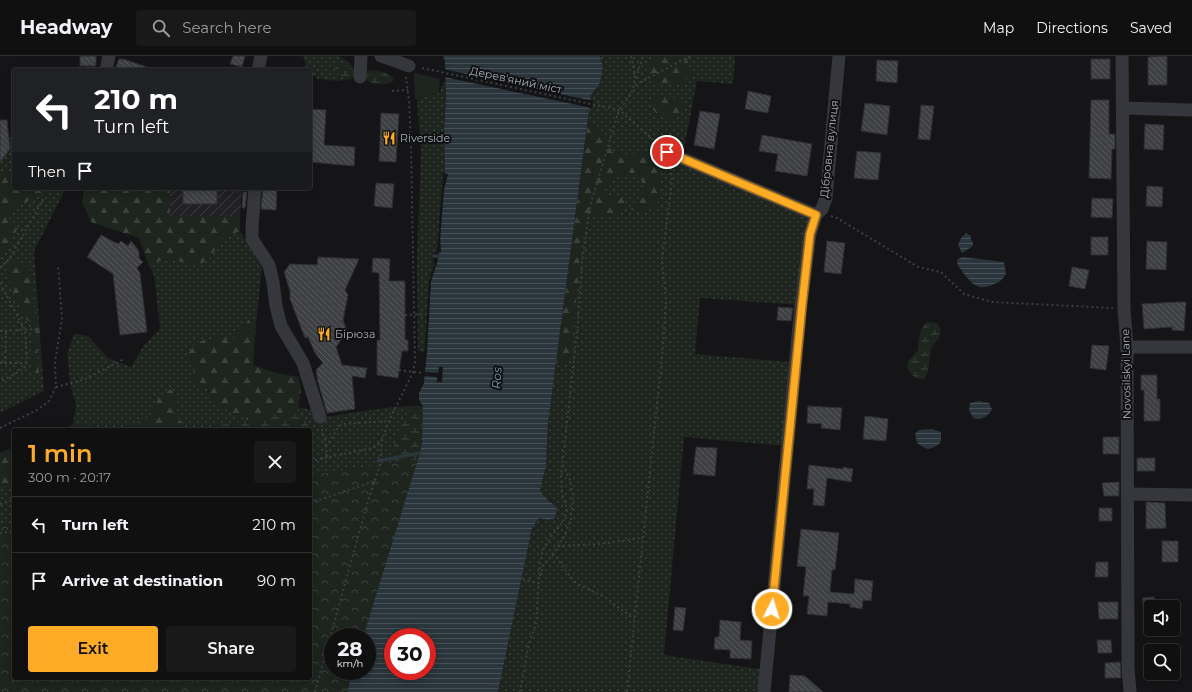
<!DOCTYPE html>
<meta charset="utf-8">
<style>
body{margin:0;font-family:Montserrat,sans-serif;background:#19191a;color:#f1f3f6;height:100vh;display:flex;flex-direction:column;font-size:15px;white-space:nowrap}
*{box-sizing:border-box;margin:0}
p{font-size:13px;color:#9c9d9f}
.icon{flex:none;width:22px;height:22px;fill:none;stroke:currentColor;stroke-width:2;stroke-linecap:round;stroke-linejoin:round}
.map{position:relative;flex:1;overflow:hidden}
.sheet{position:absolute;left:12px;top:372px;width:300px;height:252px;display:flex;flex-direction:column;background:#101011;border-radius:4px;box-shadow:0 2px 10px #0003,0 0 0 1px #303031}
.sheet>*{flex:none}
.hud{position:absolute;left:12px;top:12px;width:300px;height:122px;border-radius:4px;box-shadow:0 2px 10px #0003,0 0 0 1px #303031;background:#202124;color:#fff;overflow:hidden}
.controls{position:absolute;left:1144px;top:544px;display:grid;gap:8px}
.controls a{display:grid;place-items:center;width:36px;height:36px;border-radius:4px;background:#101011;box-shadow:0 2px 10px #0003,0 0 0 1px #303031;font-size:20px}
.speed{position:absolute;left:324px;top:572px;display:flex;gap:8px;font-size:20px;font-weight:700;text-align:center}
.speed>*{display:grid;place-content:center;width:52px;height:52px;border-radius:50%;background:#101011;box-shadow:0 2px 10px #0003,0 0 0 1px #303031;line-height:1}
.speed small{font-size:10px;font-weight:400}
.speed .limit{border:6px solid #d22;background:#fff;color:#111}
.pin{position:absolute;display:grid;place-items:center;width:34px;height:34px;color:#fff;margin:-17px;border:2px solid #fff;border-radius:50%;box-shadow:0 1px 4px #0007}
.me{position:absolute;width:44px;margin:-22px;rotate:5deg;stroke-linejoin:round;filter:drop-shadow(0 0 3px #0008)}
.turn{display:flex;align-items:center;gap:14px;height:84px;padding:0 16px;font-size:18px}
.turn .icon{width:52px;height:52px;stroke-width:2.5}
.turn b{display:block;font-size:28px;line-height:34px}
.then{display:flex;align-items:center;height:38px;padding:0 16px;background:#0003;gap:8px;font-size:15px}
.round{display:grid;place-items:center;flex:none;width:42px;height:42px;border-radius:4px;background:#19191a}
.head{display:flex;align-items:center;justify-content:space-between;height:68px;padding:0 16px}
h1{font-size:24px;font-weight:600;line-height:30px;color:#feac26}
.primary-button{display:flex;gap:8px;margin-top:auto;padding:8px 16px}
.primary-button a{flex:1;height:46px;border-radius:4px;background:#feac26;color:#111;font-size:16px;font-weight:600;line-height:46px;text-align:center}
.primary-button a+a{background:#19191a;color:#f1f3f6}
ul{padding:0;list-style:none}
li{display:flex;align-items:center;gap:12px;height:56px;padding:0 16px;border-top:1px solid #303031}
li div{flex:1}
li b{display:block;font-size:15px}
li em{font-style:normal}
header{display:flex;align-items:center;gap:24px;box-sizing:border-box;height:56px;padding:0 20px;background:#101011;border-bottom:1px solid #303031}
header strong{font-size:19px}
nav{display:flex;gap:22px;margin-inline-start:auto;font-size:14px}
.search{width:280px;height:36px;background:#19191a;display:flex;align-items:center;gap:10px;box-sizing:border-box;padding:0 14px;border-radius:4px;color:#9c9d9f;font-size:15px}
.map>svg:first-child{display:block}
.industrial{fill:url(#industrial-furrows)}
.grass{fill:url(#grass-dots)}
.forest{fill:url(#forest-firs)}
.wetland{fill:url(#wetland-marsh)}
.park{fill:url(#park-crowns)}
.pitch{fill:#1d251e}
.water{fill:url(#water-rules);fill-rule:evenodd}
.pier{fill:#151517}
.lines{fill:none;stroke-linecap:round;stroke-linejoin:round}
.stream{stroke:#2a353c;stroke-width:3.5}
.building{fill:url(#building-back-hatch);stroke:#2f2f33}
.path{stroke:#3c3e43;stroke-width:2;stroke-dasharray:2 3;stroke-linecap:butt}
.minor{stroke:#36373c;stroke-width:13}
.route-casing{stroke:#a57019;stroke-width:10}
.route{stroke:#feac26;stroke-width:7}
.labels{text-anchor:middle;stroke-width:4;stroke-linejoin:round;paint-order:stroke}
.street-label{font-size:11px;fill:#a6acb8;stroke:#101012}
.poi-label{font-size:11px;fill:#a6acb8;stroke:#101012;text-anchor:start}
.water-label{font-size:12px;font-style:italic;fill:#7a9cb6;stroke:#101012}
</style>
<header>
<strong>Headway</strong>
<div class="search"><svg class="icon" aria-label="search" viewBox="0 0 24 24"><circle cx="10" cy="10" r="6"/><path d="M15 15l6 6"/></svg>Search here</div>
<nav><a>Map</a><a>Directions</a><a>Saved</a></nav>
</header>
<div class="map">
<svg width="1192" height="636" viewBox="0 0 1192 636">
<defs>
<pattern id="industrial-furrows" width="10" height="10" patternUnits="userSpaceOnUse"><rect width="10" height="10" fill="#212124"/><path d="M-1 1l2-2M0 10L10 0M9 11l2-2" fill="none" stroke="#3e3f42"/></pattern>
<pattern id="grass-dots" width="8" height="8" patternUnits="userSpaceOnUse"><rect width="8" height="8" fill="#1d251e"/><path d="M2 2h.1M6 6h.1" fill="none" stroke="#3b423d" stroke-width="1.8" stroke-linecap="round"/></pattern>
<pattern id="forest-firs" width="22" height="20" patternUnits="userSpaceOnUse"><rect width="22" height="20" fill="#1d251e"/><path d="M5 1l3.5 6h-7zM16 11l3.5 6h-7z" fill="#3b423d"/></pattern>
<pattern id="wetland-marsh" width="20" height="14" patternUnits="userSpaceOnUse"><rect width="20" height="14" fill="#1d251e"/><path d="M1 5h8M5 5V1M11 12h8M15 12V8" fill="none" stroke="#3b423d"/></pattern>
<pattern id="park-crowns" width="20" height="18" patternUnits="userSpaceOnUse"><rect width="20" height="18" fill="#1d251e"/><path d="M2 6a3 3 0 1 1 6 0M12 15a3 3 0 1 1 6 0" fill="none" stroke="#3b423d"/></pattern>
<pattern id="water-rules" width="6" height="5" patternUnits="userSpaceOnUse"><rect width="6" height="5" fill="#2a353c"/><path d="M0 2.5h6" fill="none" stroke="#465056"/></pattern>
<pattern id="building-back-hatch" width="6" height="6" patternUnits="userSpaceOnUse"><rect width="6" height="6" fill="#3f4044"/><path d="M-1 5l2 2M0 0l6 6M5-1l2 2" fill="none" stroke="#58595d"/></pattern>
</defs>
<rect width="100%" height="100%" fill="#151517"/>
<path class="industrial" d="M170,132H242L240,160H170Z"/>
<g class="grass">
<path d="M303,0H339L349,6L354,13L352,11L337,10L339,20L351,23L338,25L318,23L310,17V14H307Z"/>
<path d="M600,0H735L733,28L697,25L682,103L816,159L801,249L700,242L695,298L790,306L783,390L684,381L664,599L766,614L764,636H498L532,472L539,462L548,464L553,446L544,441L540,434L546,410L548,367L591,39L600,27L603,12Z"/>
<path d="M446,24L444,77L445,115L439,196H434L433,206L437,207L431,225L426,296L418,295L417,206L421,95L417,43L439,37L443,27Z"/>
<path d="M14,81V132H66L34,195L44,335L0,357V106L10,93L9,82Z"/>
<path d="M240,175L262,211L256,269L249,263L232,285L195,310L215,348L241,361L292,350L313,354L317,362L392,351L423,350L420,397L418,404L310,419V374H144L180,364L173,358L159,341L150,361L129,370L115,373L73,368L76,349L71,332L67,298L74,278L88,280L108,302L131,311L143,291L160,272L154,219L148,208L170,203L198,210L212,200L220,183Z"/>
<path d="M14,399V468L0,470V401Z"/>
</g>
<g class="forest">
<path d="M654,0H686L691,18L683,27L668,28L656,27L651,22L647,10L653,4Z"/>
<path d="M658,40L679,43L684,50L681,60L670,64L657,59L650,47Z"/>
<path d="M588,66L600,71L612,96L629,99L640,97L655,99C662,116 659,133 658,150L647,155H635L631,153L632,148L641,141L643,128L639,120L632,119L617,121L610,130L605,134L606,139C616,140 622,141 628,149C621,162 606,159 593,159L589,170L583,176L580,200L571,301L565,310L556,309Z"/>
<path d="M1,115L14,116V132H57L51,137L40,138L10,155L8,160L18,171L5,197L0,202V117Z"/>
<path d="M85,132H170V160H240V175L220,183L212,200L198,210L170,203L148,208L139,182L91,166L82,146Z"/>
<path d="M14,205L25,208L30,214L34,228L33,246L39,267L40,281L37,294L39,318L36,322L32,320L30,300L31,288L35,277L31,267L26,263L15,242L6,214Z"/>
<path d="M249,263L256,269L253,309L276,317L299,321L301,333L297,360L290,355L259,370L215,348L208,333H199L191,326L195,310L187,299L197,286L221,280L232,285Z"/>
<path d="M171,333L179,346L173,359L180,364L185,374H64L73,368L115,373L129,370L150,361L159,341Z"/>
<path d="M14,391V430L0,431V397Z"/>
</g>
<g class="wetland">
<path d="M337,9L349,10L354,13L355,20L351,23C344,21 336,21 335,12Z"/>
<path d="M368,14C377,15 387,15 393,22V25C385,30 372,29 365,23L366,17Z"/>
<path d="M927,266L937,267L941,274L939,282L931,292L928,315L924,323H917L911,318L907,310L908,305L918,294C918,284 919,273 927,266Z"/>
<path d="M410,350H423C422,368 424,386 418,404L396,407L393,399L394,390Z"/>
<path d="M290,355L308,366L309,374H191L256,363Z"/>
</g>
<path class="park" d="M418,404L363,581H333V615H353L347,636H0V470L14,468V622H310V419Z"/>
<path class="pitch" d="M414,17L440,23L439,37L415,43Z"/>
<g class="water">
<path d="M443,0H600L603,11L600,27L591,39L548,367L546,410L540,434C545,444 551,444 557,453L555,462L548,464L539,462L532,472L498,636H347L353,615H367V581H363L420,397L422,386L423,350L419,344V337L424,327L431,225L439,200L445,115L444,77L446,38L445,6ZM393,581H427V615H393Z"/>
<path d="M966,177L971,180V184L973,186V190L962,197L958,189L961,182Z"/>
<path d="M962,201L1004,206L1006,218C1002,224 1000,226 994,228C979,235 974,230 964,218C961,213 957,210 957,204Z"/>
<path d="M979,345L989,347L992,353C988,361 982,364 973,362L969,354L970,347Z"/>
<path d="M932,373L941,376V386C932,395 926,394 917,387L915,378L919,374Z"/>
</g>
<g class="pier">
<path d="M443,13L593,45L592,52L444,21Z"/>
<path d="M443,117L448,118L444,134L440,180L441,196H437Z"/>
<path d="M435,206L437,207L431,225L427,296L425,316L438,317L439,311H443L442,326H437V321L423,320L429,225Z"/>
</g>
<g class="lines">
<g class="stream">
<path d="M434,200H439"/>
<path d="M378,405L420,397"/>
</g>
</g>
<g class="building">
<rect x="80" y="0" width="16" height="10"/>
<path d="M233,0H245L242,11L230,8Z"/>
<path d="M1167,0V29H1148V1Z"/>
<path d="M119,3H123L150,12L149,14H115Z"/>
<rect x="1091" y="3" width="19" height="20"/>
<path d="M877,4L898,5L897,27L876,25Z"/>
<path d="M748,35L771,40L768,57L745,53Z"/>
<path d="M1091,44H1109V78H1115V93H1112L1111,123L1089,122Z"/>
<path d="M865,47L890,50L887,79L861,75Z"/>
<path d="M921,49L934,50L930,84L918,83Z"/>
<path d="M310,53L326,54L324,89L355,91L354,110L310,106L312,71H310Z"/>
<path d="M700,55L720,58L714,93L694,89Z"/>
<path d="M381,57L399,58L396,106L379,105Z"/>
<path d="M0,64H7L10,93L0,106Z"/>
<path d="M1145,68L1164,69L1163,94L1144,93Z"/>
<path d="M762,79L812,88L807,120L775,115L778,98L759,95Z"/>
<path d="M857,95L881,97L878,124L854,122Z"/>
<path d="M376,127L394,128L392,152L374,150Z"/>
<path d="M1147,130L1163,131L1162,151L1146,150Z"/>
<rect x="183" y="132" width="34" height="16"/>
<path d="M263,132H277L276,154L261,153Z"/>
<path d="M243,136H247L245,152H242Z"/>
<path d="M1092,142L1113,143L1112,162L1091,161Z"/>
<path d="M101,179L118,188L121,185L128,190L131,185L137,192L139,196V202L143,206L137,212L140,217L147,276L120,279L113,218L87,201Z"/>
<rect x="1091" y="181" width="17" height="18"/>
<path d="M827,185L845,187L841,218L824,216Z"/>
<path d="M1147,185L1167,186L1166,214L1146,213Z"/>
<path d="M318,201L359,203L345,234L348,239L343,264L347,275L336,291L342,309L367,312L365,322L352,320L355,353L327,357L318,326L316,314L323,307L315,297L308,281L305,282L290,243V235L284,216L290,208L317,209Z"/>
<path d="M373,202L390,203L389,225H405V284H408V295H402L398,322L377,319V284H380L379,217L372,216Z"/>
<path d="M1072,211L1089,214L1085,233L1069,230Z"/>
<path d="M1178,246H1186L1184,275L1172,274V271L1144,273L1142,248Z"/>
<path d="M778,251L793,252L791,265L777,264Z"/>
<path d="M1092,289L1109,290L1106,314L1090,312Z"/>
<path d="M1141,319H1157V343H1160V365H1144V334H1141Z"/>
<path d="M808,350L842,352L840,374L821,372L822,368L807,367Z"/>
<path d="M865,360L888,363L886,385L863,383Z"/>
<rect x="1103" y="381" width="16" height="17"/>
<path d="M696,391L717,392L715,420L693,418Z"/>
<rect x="1137" y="402" width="18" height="13"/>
<path d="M809,409L843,413V411L853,413L851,426L827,422L824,450L813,449L814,433H807Z"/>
<path d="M1119,426V440H1104L1102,427Z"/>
<path d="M1146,446L1165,447L1166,472L1146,473Z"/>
<rect x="1099" y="452" width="13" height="13"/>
<path d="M801,473L839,477L835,514H832L830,536L854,538L855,523L873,525L871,545L863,544L862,553L850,551V548L828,546L827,560L807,558L809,540H803L806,511L797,510Z"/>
<rect x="1162" y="485" width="16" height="21"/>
<path d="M1096,506H1108V521H1095Z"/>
<path d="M1154,541L1155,551H1143V542Z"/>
<path d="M1098,546H1118V563H1099Z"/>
<path d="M675,551L686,552L683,575L673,574Z"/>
<path d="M720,564L741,566L740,584L752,585L751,603L730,602V594L714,593L715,581H719Z"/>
<path d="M1097,584H1111L1112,597H1098Z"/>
<path d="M1120,606L1121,622H1105V607Z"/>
<path d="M790,619L805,620L823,636H789Z"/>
</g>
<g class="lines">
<g class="path">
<path d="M422,12L619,54L658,88"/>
<path d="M636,22L643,0"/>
<path d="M635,29L690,0"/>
<path d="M392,35L408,34"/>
<path d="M831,160L837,162L918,211L941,216L964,238L992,246L1113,252"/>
<path d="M0,212L10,202L45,140"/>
<path d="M0,227L25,274L27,304L25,311L15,318L0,326"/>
<path d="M405,259L425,258"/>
<path d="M0,275L39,273"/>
<path d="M0,307H5L6,275"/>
<path d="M5,307H26"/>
<path d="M399,314L422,317"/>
<path d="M56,331L83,324L124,303"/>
<path d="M0,372L37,354L49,345L56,331L55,306L62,263L58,209"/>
<path d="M322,373L326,390"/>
<path d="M327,401L326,391L339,370L344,368L388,365"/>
<path d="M310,405L372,392L378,389L381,385"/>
<path d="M310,447L375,425"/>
<path d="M0,448L14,444"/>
<path d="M0,477L14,475"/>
<path d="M558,490L599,488L642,482"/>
<path d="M552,499L556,501L566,515L576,527L606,542L634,563"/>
<path d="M540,520L544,508L552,499L564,481L571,464L573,439L570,424L563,409"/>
<path d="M518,522L538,527"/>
<path d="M490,628L499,631"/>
<path d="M315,636L368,445L380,409L382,384L389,365L413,316L415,306L411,90L409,45L406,21"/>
<path d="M520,636L529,587L536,568L540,507L543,494L550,482L563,466L567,454L562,437L561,420L578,267L582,207L590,150L619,54C637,33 637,26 631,0"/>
<path d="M627,636L663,291L666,243L662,204L672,126L671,112"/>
</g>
<g class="minor">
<path d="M381,0L409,10"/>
<path d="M1122,0L1124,253L1127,291L1128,612L1130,636"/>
<path d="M106,14L109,0"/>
<path d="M258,14L261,0"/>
<path d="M360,21L361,0"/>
<path d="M1123,52L1192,54"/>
<path d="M667,96L816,159"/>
<path d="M255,132L252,171V183L269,209L273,226L276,250L281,270L303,307L320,361"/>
<path d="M1127,291H1192"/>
<path d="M1128,438L1192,439"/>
<path d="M764,636L801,249L810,178L816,159L822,153L826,142L839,0"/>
</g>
</g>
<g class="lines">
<g class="route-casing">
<path id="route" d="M667,96L816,159L810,178L802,249L772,553"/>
</g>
<use href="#route" class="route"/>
</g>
<defs>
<g id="restaurant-bare" transform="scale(1.08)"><path d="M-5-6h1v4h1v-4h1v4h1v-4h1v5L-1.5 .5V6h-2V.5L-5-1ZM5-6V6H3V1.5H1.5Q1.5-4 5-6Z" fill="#feac26" stroke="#101012" stroke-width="2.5" paint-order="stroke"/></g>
</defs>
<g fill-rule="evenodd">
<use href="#restaurant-bare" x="389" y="82"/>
<use href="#restaurant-bare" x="324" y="278"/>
</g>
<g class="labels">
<g class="street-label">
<text transform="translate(516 24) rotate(12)" y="4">Дерев'яний міст</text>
<text transform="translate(829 93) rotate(-84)" y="4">Дібровна вулиця</text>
<text transform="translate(1126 318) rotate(-91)" y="4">Novosilskyi Lane</text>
</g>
<g class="poi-label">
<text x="400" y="86">Riverside</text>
<text x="335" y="282">Бірюза</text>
</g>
<g class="water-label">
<text transform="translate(497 322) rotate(-86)" y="4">Ros</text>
</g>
</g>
</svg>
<div class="controls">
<a><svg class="icon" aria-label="sound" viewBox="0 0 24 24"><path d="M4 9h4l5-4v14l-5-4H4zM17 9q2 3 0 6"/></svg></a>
<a><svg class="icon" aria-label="search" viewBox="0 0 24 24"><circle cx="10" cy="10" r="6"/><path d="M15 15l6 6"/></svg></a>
</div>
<div class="speed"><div>28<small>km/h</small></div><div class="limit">30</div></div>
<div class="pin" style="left:667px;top:96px;background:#d93025"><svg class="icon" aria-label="arrive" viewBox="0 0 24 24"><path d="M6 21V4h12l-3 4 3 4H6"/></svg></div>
<svg class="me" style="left:772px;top:553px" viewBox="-20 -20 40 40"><circle r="17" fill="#feac26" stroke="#fff" stroke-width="3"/><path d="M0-11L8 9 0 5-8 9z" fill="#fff"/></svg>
<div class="hud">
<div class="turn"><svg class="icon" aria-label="left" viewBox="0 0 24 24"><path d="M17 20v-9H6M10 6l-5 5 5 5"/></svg><div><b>210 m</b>Turn left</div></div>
<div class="then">Then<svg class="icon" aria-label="arrive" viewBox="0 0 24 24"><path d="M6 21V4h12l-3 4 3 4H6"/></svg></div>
</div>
<section class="sheet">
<div class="head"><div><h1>1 min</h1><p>300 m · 20:17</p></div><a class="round"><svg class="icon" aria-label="close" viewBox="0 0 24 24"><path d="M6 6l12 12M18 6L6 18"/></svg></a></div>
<ul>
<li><svg class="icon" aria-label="left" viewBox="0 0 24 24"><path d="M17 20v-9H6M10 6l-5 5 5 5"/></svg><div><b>Turn left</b></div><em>210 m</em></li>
<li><svg class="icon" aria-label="arrive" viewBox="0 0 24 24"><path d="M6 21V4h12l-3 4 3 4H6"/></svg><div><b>Arrive at destination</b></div><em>90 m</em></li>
</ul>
<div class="primary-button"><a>Exit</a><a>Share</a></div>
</section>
</div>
